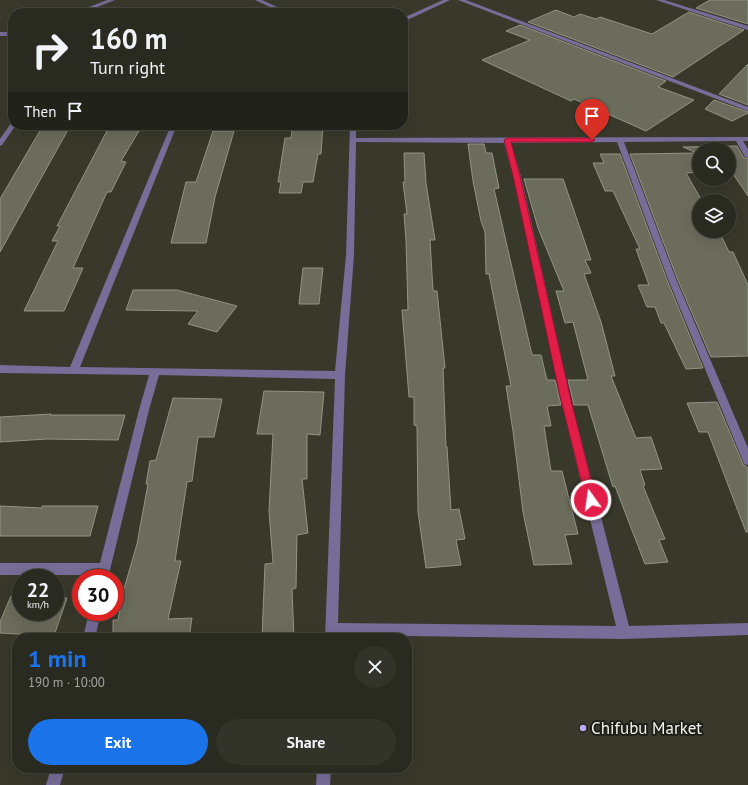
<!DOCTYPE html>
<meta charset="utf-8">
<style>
body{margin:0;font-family:"PT Sans",sans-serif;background:#323329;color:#f1f3f6;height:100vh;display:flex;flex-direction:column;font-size:15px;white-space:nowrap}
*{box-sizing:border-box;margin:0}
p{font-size:13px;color:#a5a7a5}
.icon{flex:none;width:22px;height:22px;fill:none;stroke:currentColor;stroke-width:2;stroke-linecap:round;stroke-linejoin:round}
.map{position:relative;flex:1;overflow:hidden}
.sheet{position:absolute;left:12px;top:633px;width:400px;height:140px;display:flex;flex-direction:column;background:#2a2b20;border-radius:16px;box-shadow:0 4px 16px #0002,0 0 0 1px #46473e}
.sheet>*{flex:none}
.top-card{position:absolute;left:8px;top:8px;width:400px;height:122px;border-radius:16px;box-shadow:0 4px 16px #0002,0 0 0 1px #46473e;background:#2a2b20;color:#f1f3f6;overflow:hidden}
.buttons{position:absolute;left:692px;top:142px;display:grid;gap:8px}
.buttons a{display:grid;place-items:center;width:44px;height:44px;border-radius:50%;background:#2a2b20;box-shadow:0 4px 16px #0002,0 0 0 1px #46473e;font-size:20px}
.speed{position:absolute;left:12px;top:569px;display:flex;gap:8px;font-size:20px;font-weight:700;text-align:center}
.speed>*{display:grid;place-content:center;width:52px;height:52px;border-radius:50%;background:#2a2b20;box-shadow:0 4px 16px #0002,0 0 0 1px #46473e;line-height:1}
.speed small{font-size:10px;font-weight:400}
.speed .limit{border:6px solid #d22;background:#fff;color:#111}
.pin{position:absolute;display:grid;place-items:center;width:34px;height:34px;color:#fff;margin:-41px -17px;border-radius:50% 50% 50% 0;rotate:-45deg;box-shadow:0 0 4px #0007}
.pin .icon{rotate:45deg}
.me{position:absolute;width:44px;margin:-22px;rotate:346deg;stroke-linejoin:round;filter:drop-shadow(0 0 3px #0008)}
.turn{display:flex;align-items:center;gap:14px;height:84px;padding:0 16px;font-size:18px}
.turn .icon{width:52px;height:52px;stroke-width:2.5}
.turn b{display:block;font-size:28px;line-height:34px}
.then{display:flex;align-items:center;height:38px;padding:0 16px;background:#0003;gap:8px;font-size:15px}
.round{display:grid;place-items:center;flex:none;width:42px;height:42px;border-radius:21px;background:#323329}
.headline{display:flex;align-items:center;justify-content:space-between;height:68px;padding:0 16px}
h1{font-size:24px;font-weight:700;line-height:30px;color:#1a73e8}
.button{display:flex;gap:8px;margin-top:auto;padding:8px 16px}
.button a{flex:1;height:46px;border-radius:24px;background:#1a73e8;color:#fff;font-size:16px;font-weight:700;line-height:46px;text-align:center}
.button a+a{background:#323329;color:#f1f3f6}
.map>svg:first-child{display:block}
.building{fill:#6b6c5c;stroke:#939484}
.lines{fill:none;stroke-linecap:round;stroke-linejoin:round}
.street{fill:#766d98;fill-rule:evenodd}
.route{fill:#e11d48;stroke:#92132f}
.poi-dot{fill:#bbaaf6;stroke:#1f2019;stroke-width:1.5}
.labels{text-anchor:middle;stroke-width:4;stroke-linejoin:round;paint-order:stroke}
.near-poi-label{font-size:17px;fill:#f3f4eb;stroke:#1f2019;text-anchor:start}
</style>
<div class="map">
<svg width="748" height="785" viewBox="0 0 748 785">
<rect width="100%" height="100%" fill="#38392b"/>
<g class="building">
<path d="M710,0H748V24L696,8Z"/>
<path d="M556,10L574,17L580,14L596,19L600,17L652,34L689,12L744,30L673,77L528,22Z"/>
<path d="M520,25L666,81L658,87L694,100L646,131L574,99L571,101L482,60L530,40L506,31Z"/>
<path d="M748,64V105L719,94Z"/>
<path d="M714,100L748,112V113L732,121L705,109Z"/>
<path d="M293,125H323L321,154H318L313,182H303L301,193H279L281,182H278L285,138H291Z"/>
<path d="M142,126L121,161L126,162L111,192H107L73,268H83L64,311H24L58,241H52L60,226H57L109,127Z"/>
<path d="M69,128L0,252V199L41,129Z"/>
<path d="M213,131H234L215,197L206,243H171L186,182H196Z"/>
<path d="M468,144H484L486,153H492L499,188L494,189L532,355H541L547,380H555L561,405L547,406L551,426H544L551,471H562L578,534L565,535L572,564L534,565L523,512L513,431L506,386H511L489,274H486L485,232L481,221L473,181Z"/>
<path d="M737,146L744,158H748V196L731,171H729V149H699V172L686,173L702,201H699V231H719L729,252H733L748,285V356L711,357L677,278L630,154L697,153L683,147Z"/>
<path d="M404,153H424L426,183L435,240H430L433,291H437L445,368H443L446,447H447L451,510L459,509L465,539L456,540L461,565L426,568L418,512L417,426L414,425V397H409L402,310H408L406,240L404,214H407L403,182H405Z"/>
<path d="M600,154H620L667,280L703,368L686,369L664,323H661L655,307H647L638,285H649L636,249H640L613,191H605L593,163H604Z"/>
<path d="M524,179H563L591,260H585L591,273L584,274L601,322L615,376H611L636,438L651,437L662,469L640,470L645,485L643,486L665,539L659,540L668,562L645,564L615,486L613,487L588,405H574L568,380H588L573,322L565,323L556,291H564L538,228Z"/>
<path d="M303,268H323L319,304H299Z"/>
<path d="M133,290H177L237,306L217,332L188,324L198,311L126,310Z"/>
<path d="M264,391L324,392L320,435L307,434V479H302L308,533L297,535L296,588L292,589L294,638H262L265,564L273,563L269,511L273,434H257Z"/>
<path d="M173,398L222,399L214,437H198L192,481L187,482L175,561H181L168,619L192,618L189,638H113V620H118L123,592L137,544L148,484H146L150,461L156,460Z"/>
<path d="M717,402L743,464L748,468V532H746L708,432H699L687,403Z"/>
<path d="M51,414L50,415H125L118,440L47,439L0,442V417Z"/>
<path d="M0,506L42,508V506H98L90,536H0Z"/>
<path d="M11,596H21V612H55V598H67L54,636L0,633V622Z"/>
</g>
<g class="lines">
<g class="street">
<path d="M107,0H115L82,13H74Z"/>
<path d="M255,0H262L290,13H283Z"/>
<path d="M443,0H450L403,22V18Z"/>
<path d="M458,0H466L748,107V111Z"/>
<path d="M656,0H664L748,26V30Z"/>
<rect x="0" y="32" width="13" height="4"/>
<path d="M13,122V125H16L2,145L0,146V139L11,123Z"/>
<path d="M171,125H177L80,367L335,371L346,255L350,125H356V138L748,137V141H743L748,149V157H745L736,141L624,142L676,279L748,448V465L744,464L743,461L668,279L617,142L511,143L522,180L570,396L629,626L748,623V635L624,639L338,635L337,638H325L335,379L159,375L149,410L108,578H96L97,575H0V563H100L139,410L149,375L0,373V365L70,367ZM356,142L504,143L514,180L560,396L616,626L338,623L345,375L354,255Z"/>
<path d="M89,612H101L95,638H83Z"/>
<path d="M51,768H65L60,785H46Z"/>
<path d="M317,768H331L330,785H316Z"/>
</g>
</g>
<path class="route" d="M507,138H592L595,140L592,142H511L521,180L570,396L596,500L591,505L586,500L560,396L514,180L504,140Z"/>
<circle class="poi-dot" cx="583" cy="728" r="4"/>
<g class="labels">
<g class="near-poi-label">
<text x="591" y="734">Chifubu Market</text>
</g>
</g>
</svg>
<div class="buttons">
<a><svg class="icon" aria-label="search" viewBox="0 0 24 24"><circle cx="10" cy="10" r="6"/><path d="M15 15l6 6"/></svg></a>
<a><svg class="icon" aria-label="layers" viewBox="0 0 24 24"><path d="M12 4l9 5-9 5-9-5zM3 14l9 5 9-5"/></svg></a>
</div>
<div class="speed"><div>22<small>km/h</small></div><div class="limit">30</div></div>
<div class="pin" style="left:592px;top:140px;background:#d93025"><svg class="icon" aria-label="arrive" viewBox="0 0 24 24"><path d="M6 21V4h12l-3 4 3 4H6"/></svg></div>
<svg class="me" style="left:591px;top:500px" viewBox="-20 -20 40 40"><circle r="17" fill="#e11d48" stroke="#fff" stroke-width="3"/><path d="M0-11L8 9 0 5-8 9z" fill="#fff"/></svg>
<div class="top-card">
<div class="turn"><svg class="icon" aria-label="right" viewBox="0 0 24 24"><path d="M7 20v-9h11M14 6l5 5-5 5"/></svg><div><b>160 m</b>Turn right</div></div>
<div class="then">Then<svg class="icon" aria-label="arrive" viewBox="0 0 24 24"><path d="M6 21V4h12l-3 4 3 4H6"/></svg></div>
</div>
<section class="sheet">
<div class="headline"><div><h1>1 min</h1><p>190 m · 10:00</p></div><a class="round"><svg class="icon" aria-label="close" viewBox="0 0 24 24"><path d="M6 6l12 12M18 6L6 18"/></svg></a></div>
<div class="button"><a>Exit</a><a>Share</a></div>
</section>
</div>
